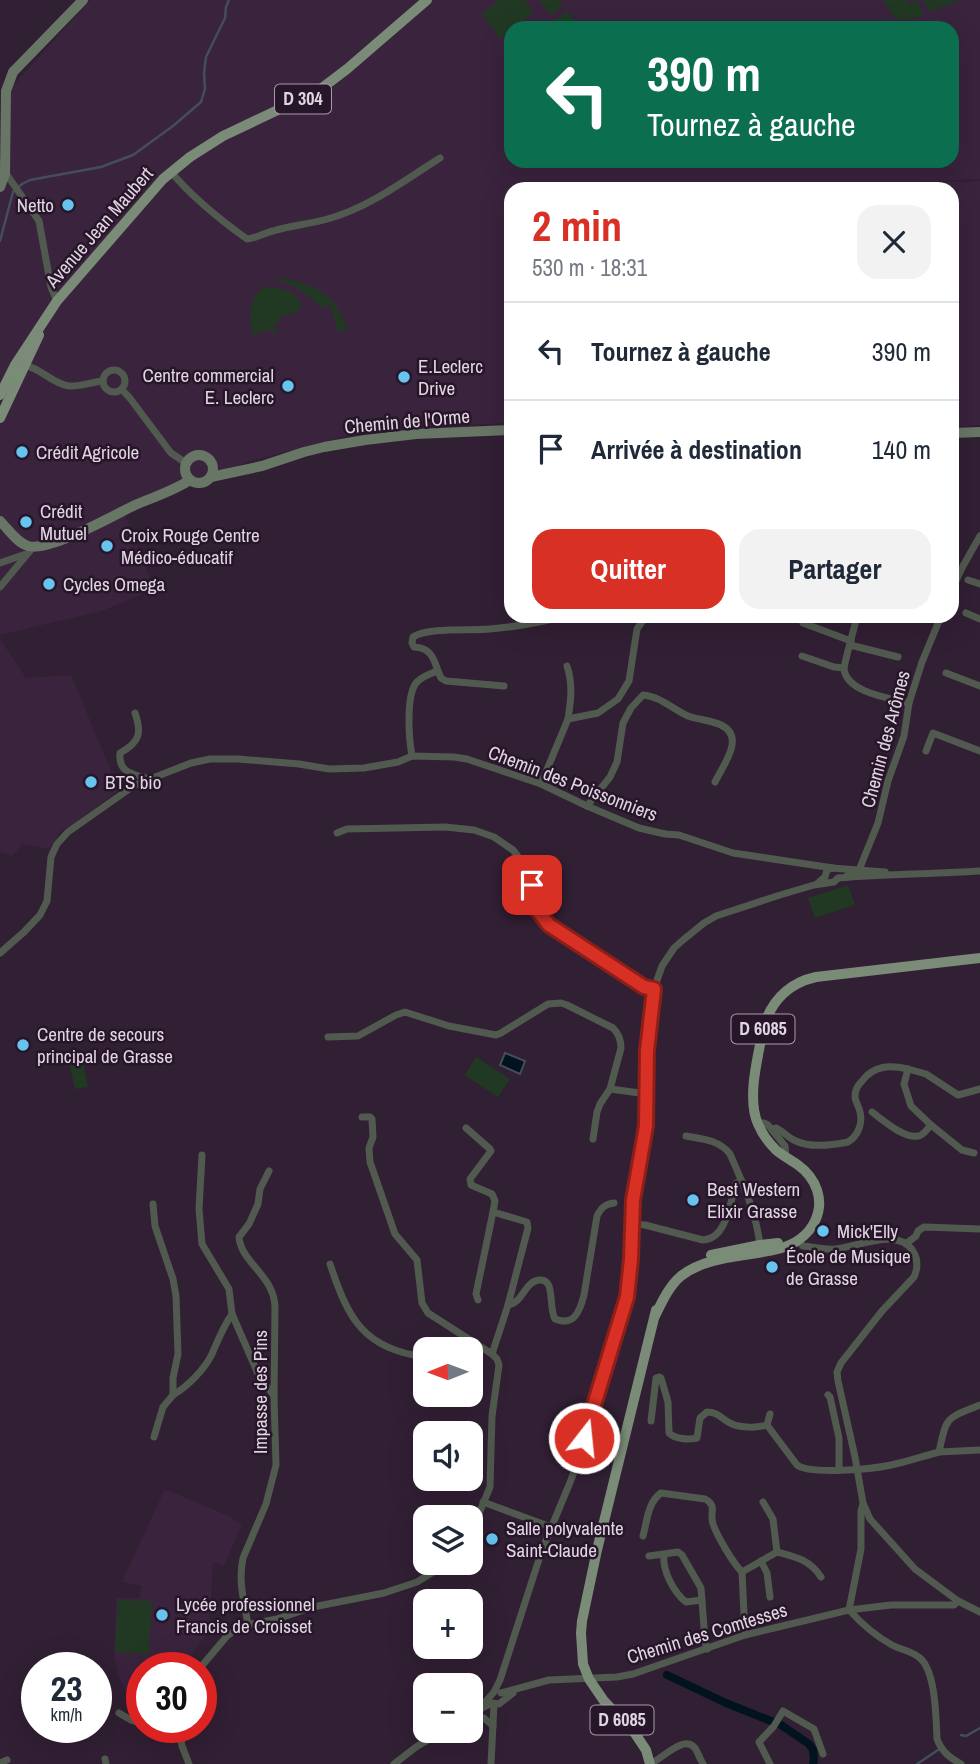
<!DOCTYPE html>
<html lang="fr">
<meta charset="utf-8">
<style>
body{margin:0;font-family:"Archivo Narrow",sans-serif;background:#f2f2f3;color:#1f2937;height:100vh;display:flex;flex-direction:column;font-size:26px;white-space:nowrap}
*{box-sizing:border-box;margin:0}
p{font-size:23px;color:#747a83}
.icon{flex:none;width:38px;height:38px;fill:none;stroke:currentColor;stroke-width:2;stroke-linecap:round;stroke-linejoin:round}
.map{position:relative;flex:1;overflow:hidden}
.sheet{position:absolute;left:504px;top:182px;width:455px;height:441px;display:flex;flex-direction:column;background:#fff;border-radius:21px;box-shadow:0 7px 28px #0002}
.sheet>*{flex:none}
.hud{position:absolute;left:504px;top:21px;width:455px;height:147px;border-radius:21px;box-shadow:0 7px 28px #0002;background:#0b6e4f;color:#fff;overflow:hidden}
.needle{width:46px;rotate:269deg}
.tools{position:absolute;left:413px;top:1337px;display:grid;gap:14px}
.tools a{display:grid;place-items:center;width:70px;height:70px;border-radius:14px;background:#fff;box-shadow:0 7px 28px #0002;font-size:35px}
.speed{position:absolute;left:21px;top:1652px;display:flex;gap:14px;font-size:35px;font-weight:700;text-align:center}
.speed>*{display:grid;place-content:center;width:91px;height:91px;border-radius:50%;background:#fff;box-shadow:0 7px 28px #0002;line-height:1}
.speed small{font-size:18px;font-weight:400}
.speed .limit{border:10px solid #d22;background:#fff;color:#111}
.pin{position:absolute;display:grid;place-items:center;width:60px;height:60px;color:#fff;margin:-30px;border-radius:14px;box-shadow:0 4px 10px #0006}
.me{position:absolute;width:77px;margin:-38px;rotate:16deg;stroke-linejoin:round;filter:drop-shadow(0 0 5px #0008)}
.turn{display:flex;align-items:center;gap:24px;height:147px;padding:0 28px;font-size:32px}
.turn .icon{width:91px;height:91px;stroke-width:2.5}
.turn b{display:block;font-size:49px;line-height:60px}
.round{display:grid;place-items:center;flex:none;width:74px;height:74px;border-radius:21px;background:#f2f2f3}
.summary{display:flex;align-items:center;justify-content:space-between;height:119px;padding:0 28px}
h1{font-size:42px;font-weight:800;line-height:52px;color:#d93025}
.button{display:flex;gap:14px;margin-top:auto;padding:14px 28px}
.button a{flex:1;height:80px;border-radius:21px;background:#d93025;color:#fff;font-size:28px;font-weight:800;line-height:80px;text-align:center}
.button a+a{background:#f2f2f3;color:#1f2937}
ul{padding:0;list-style:none}
li{display:flex;align-items:center;gap:21px;height:98px;padding:0 28px;border-top:2px solid #e0e1e3}
li div{flex:1}
li b{display:block;font-size:26px}
li em{font-style:normal}
.map>svg:first-child{display:block}
.built{fill:#3a233d;fill-rule:evenodd}
.green{fill:#213922}
.water{fill:#00131f;stroke:#444d5a;stroke-width:2}
.lines{fill:none;stroke-linecap:round;stroke-linejoin:round}
.stream{stroke:#444d5a;stroke-width:2.5}
.canal{stroke:#00131f;stroke-width:8}
.street{stroke:#515a4f;stroke-width:7}
.secondary{stroke:#687666;stroke-width:10}
.primary{stroke:#7a8c77;stroke-width:10}
.route-casing{stroke:#8d1f18;stroke-width:18}
.route{stroke:#d93025;stroke-width:12}
.poi-dot{fill:#66c4ef;stroke:#271529;stroke-width:2.5}
.labels{text-anchor:middle;stroke-width:5;stroke-linejoin:round;paint-order:stroke}
.shield{fill:#271529;stroke:#a99baa;stroke-width:2}
.shield-label{font-size:18px;font-weight:bold;fill:#e1d5e2}
.poi-label{font-size:19px;fill:#e1d5e2;stroke:#271529;text-anchor:start}
.street-label{font-size:19px;fill:#e1d5e2;stroke:#271529}
</style>
<div class="map">
<svg width="980" height="1764" viewBox="0 0 980 1764">
<rect width="100%" height="100%" fill="#311f33"/>
<g class="built">
<path d="M90,0H980V179L901,183L980,181V425L952,426V189H511V423L387,428L353,434L247,462L125,515L154,589L102,611L0,635V158L12,87ZM511,28H952V161H511Z"/>
<path d="M0,639L26,678L71,675L119,790L73,825L60,832L49,849L23,844L12,856L0,852Z"/>
<path d="M165,1489L231,1517L242,1525L224,1566L213,1562L209,1631L181,1668H142V1713L137,1712L119,1677L114,1657L116,1598H140L141,1586L122,1582Z"/>
</g>
<g class="green">
<path d="M499,0H525L533,12L515,28H511V32L500,39L496,34L497,33L482,14Z"/>
<path d="M539,0H558L563,5L551,15Z"/>
<path d="M884,0H907L909,4L917,0L923,12V15L911,19H895Z"/>
<path d="M923,0H960L932,11L929,10Z"/>
<path d="M567,11L581,28H562L555,20Z"/>
<path d="M269,277C290,279 316,284 331,300C339,308 343,319 348,329L338,332L331,309L328,305L321,308C306,290 290,284 269,277Z"/>
<path d="M264,287C279,286 296,291 301,305L299,312L280,316L281,321L274,324L277,335L269,329L253,335C247,317 249,298 264,287Z"/>
<path d="M848,885L855,905L815,918L808,898Z"/>
<path d="M476,1057L510,1079L498,1097L465,1075Z"/>
<path d="M82,1059L88,1087L75,1089L69,1062Z"/>
<path d="M118,1600L152,1601L149,1654L115,1652Z"/>
</g>
<path class="water" d="M505,1053L525,1061L520,1074L500,1065Z"/>
<g class="lines">
<g class="stream">
<path d="M0,241L13,192L22,184L30,180L101,167L133,155L173,126L201,102L205,89L204,73L206,57L225,18L226,7L229,0"/>
<path d="M961,1735L966,1736L980,1728"/>
<path d="M917,1764L938,1750"/>
</g>
<path class="canal" d="M667,1675L726,1703L781,1725L809,1744L813,1750L814,1759L813,1764"/>
<g class="street">
<path d="M0,165L39,221L51,287L57,301"/>
<path d="M171,172C193,198 219,219 247,239C257,238 264,233 273,231C292,225 312,224 331,218C371,206 405,180 440,158"/>
<path d="M22,365C39,366 52,384 69,386C80,387 92,382 103,381"/>
<circle cx="114" cy="381" r="11"/>
<path d="M122,390L129,397L171,453L186,463"/>
<path d="M952,446L953,433"/>
<path d="M0,563L26,554"/>
<path d="M968,580L980,584"/>
<path d="M0,587L34,546"/>
<path d="M952,589L963,566L980,536"/>
<path d="M966,613L980,619"/>
<path d="M857,616C855,626 844,663 844,669C847,693 890,698 909,703"/>
<path d="M803,623L851,641"/>
<path d="M850,645L898,657"/>
<path d="M802,656L834,667L844,668"/>
<path d="M567,666C573,684 571,700 568,719"/>
<path d="M946,673L980,686"/>
<path d="M504,686L446,681L441,678C434,664 435,648 414,647L412,643L413,637C428,627 470,631 490,629C516,627 541,622 566,616"/>
<path d="M135,713C142,733 140,742 120,753C118,773 133,774 149,779"/>
<path d="M926,751L933,733L980,751"/>
<path d="M412,756C409,740 405,692 418,681C423,676 431,674 437,671"/>
<path d="M541,784L568,719L598,713L618,699L629,681L637,629L646,616"/>
<path d="M587,806L610,777L617,762L623,723L631,708L643,695C659,696 673,709 688,716C699,720 711,720 721,725C746,737 723,765 715,782"/>
<path d="M337,833L347,829L445,827L474,830L494,837L513,850L526,867L530,876L537,910L542,918L549,925L644,987L654,989"/>
<path d="M848,874L859,870L878,823L888,781L904,736L909,703L922,662L941,616"/>
<path d="M818,883L825,877L827,870L831,868L885,872"/>
<path d="M0,953L24,932L40,915L47,901L51,857L57,844L68,832L135,785L191,763L210,759H238L299,764L329,769L364,768L398,762L412,756L454,757L467,759L541,784L587,806L639,828L665,834L679,835L733,853L833,868"/>
<path d="M328,1037L358,1036L396,1015L405,1012L449,1026L496,1035L501,1033L548,1004L561,1003L567,1005L613,1028C619,1034 621,1040 621,1048L610,1089L600,1104L597,1112L593,1139"/>
<path d="M610,1089L647,1094"/>
<path d="M872,1112C883,1120 904,1139 918,1136C923,1136 927,1129 931,1125"/>
<path d="M362,1117H370L372,1119L373,1137L369,1148L370,1162L395,1234L417,1260L422,1303L428,1313L492,1354L497,1359L499,1365L492,1416L490,1487L471,1533"/>
<path d="M757,1124L764,1123L768,1125L785,1146L786,1158"/>
<path d="M466,1128L490,1149L491,1151L470,1179L471,1185L492,1194L495,1201L493,1212L527,1222L528,1228L508,1305L492,1354"/>
<path d="M772,1130L776,1128C783,1131 788,1138 796,1141C810,1148 833,1145 848,1142C858,1136 863,1123 860,1112C859,1106 855,1102 855,1096C855,1090 858,1085 862,1081C874,1065 890,1065 908,1069"/>
<path d="M686,1136C703,1139 719,1140 730,1154C743,1184 756,1212 760,1245"/>
<path d="M974,1153L962,1150L931,1125L911,1106L904,1084L908,1069L926,1074L958,1095L980,1089"/>
<path d="M202,1155L199,1209L202,1244L229,1289L232,1314L259,1376L274,1396"/>
<path d="M153,1204L155,1226L173,1279L176,1296L178,1354L173,1378V1395C187,1387 205,1369 212,1354C218,1340 223,1327 232,1314"/>
<path d="M632,1224L645,1225L703,1240C727,1239 730,1202 736,1183L742,1181"/>
<path d="M798,1241L803,1246C814,1247 826,1250 836,1249C857,1247 898,1227 913,1251C918,1259 918,1268 914,1277L882,1311L841,1363L837,1372L838,1381L855,1457L863,1503L870,1519L915,1569L958,1601L980,1612"/>
<path d="M907,1243L916,1236L918,1231L924,1227L980,1229"/>
<path d="M330,1264C348,1318 363,1349 425,1357"/>
<path d="M478,1300L476,1294L493,1212"/>
<path d="M508,1305C523,1303 524,1282 539,1280C556,1278 548,1307 555,1319C574,1327 580,1311 584,1295L597,1216C601,1208 605,1204 614,1203"/>
<path d="M465,1349L474,1344"/>
<path d="M828,1395L830,1397L839,1438V1470"/>
<path d="M651,1421L656,1378L659,1377L661,1378L668,1402L669,1433C675,1439 688,1440 697,1438L700,1418L707,1412C719,1412 722,1420 732,1424C742,1428 757,1428 767,1425L770,1414"/>
<path d="M767,1425L797,1465C810,1475 873,1469 891,1465C907,1462 923,1456 939,1452C947,1415 946,1419 980,1405"/>
<path d="M154,1437L163,1407L173,1395"/>
<path d="M939,1452L980,1450"/>
<path d="M483,1502L551,1527"/>
<path d="M763,1502L773,1519L777,1552"/>
<path d="M863,1504L861,1511V1549L849,1610C861,1623 875,1636 892,1645C901,1650 913,1651 921,1659C936,1674 936,1719 937,1739C942,1752 950,1758 961,1764"/>
<path d="M643,1536C647,1521 648,1502 661,1493L705,1499C718,1506 709,1512 713,1524C717,1536 733,1563 742,1572L745,1635"/>
<path d="M664,1555C662,1570 674,1593 686,1602L702,1600"/>
<path d="M649,1556L678,1552L682,1555L701,1588L705,1641L707,1649"/>
<path d="M761,1561L767,1573L770,1597"/>
<path d="M742,1572L777,1552C796,1557 810,1560 821,1577"/>
<path d="M248,1624C244,1602 238,1581 243,1558L266,1504L276,1465L274,1397L275,1307C274,1275 241,1263 239,1237L249,1224L258,1204L260,1189L269,1171"/>
<path d="M200,1668L227,1636L241,1626L277,1619L313,1607L384,1593L417,1582L448,1563"/>
<path d="M501,1693L549,1680L617,1677L633,1674L745,1635L849,1610L891,1605H954L958,1601"/>
<path d="M479,1709L494,1692L500,1680L542,1550L571,1480L578,1460L627,1297L631,1259L633,1200L646,1126L648,1039L654,989L662,966L674,948L683,940L704,923L716,916L780,895L814,885L834,882L838,878C886,874 933,874 980,871"/>
<path d="M119,1713L131,1720L142,1723"/>
<path d="M471,1714L492,1703L499,1704L513,1693"/>
<path d="M472,1714L484,1718L493,1726"/>
<path d="M179,1727L182,1746L189,1764"/>
<path d="M105,1759L106,1764"/>
<path d="M0,1763L7,1760"/>
<path d="M394,1764L416,1747L443,1731"/>
<path d="M491,1764L494,1704"/>
<path d="M650,1764C662,1759 684,1734 695,1748C698,1753 700,1759 703,1764"/>
<path d="M770,1764L759,1742L774,1726L783,1711L814,1729L823,1754"/>
</g>
<g class="secondary">
<path d="M0,187L5,174L6,91L13,72L83,0"/>
<path d="M952,433L980,432"/>
<circle cx="199" cy="469" r="14"/>
<path d="M211,477L262,466L304,452L324,447L365,440L416,434L511,430"/>
<path d="M0,521C8,529 17,543 28,546C50,552 114,515 135,505C154,497 173,491 190,480"/>
</g>
<g class="primary">
<path d="M0,395L15,365L57,301L163,179L190,157L223,136L318,91L347,69L427,0"/>
<path d="M0,418L39,335"/>
<path d="M711,1255L760,1245L778,1243"/>
<path d="M655,1316C662,1302 669,1286 681,1276C708,1255 747,1257 778,1249C793,1245 808,1236 815,1221C825,1200 816,1178 798,1165C791,1160 783,1156 776,1150C769,1143 762,1134 758,1124C746,1097 759,1053 764,1025C773,999 789,983 816,977L980,958"/>
<path d="M650,1764L646,1750L634,1732L604,1701L589,1679L583,1664L581,1633L582,1621L597,1550L656,1310"/>
</g>
</g>
<g class="lines">
<g class="route-casing">
<path id="route" d="M532,885L537,910L549,925L644,987L654,989L647,1051L646,1126L633,1200L631,1259L627,1297L584,1438"/>
</g>
<use href="#route" class="route"/>
</g>
<g class="poi-dot">
<circle cx="68" cy="205" r="7"/>
<circle cx="404" cy="377" r="7"/>
<circle cx="288" cy="386" r="7"/>
<circle cx="22" cy="452" r="7"/>
<circle cx="26" cy="522" r="7"/>
<circle cx="107" cy="546" r="7"/>
<circle cx="49" cy="584" r="7"/>
<circle cx="91" cy="782" r="7"/>
<circle cx="23" cy="1045" r="7"/>
<circle cx="693" cy="1200" r="7"/>
<circle cx="823" cy="1231" r="7"/>
<circle cx="772" cy="1267" r="7"/>
<circle cx="492" cy="1539" r="7"/>
<circle cx="162" cy="1615" r="7"/>
</g>
<g class="labels">
<g class="shield">
<rect x="275" y="84.5" width="56" height="29" rx="5"/>
<rect x="731.5" y="1014.5" width="63" height="29" rx="5"/>
<rect x="590.5" y="1705.5" width="63" height="29" rx="5"/>
</g>
<g class="shield-label">
<text x="303" y="105">D 304</text>
<text x="763" y="1035">D 6085</text>
<text x="622" y="1726">D 6085</text>
</g>
<g class="poi-label">
<text x="54" y="212" text-anchor="end">Netto</text>
<text x="418" y="373">E.Leclerc<tspan x="418" dy="22">Drive</tspan></text>
<text x="274" y="382" text-anchor="end">Centre commercial<tspan x="274" dy="22">E. Leclerc</tspan></text>
<text x="36" y="459">Crédit Agricole</text>
<text x="40" y="518">Crédit<tspan x="40" dy="22">Mutuel</tspan></text>
<text x="121" y="542">Croix Rouge Centre<tspan x="121" dy="22">Médico-éducatif</tspan></text>
<text x="63" y="591">Cycles Omega</text>
<text x="105" y="789">BTS bio</text>
<text x="37" y="1041">Centre de secours<tspan x="37" dy="22">principal de Grasse</tspan></text>
<text x="707" y="1196">Best Western<tspan x="707" dy="22">Elixir Grasse</tspan></text>
<text x="837" y="1238">Mick'Elly</text>
<text x="786" y="1263">École de Musique<tspan x="786" dy="22">de Grasse</tspan></text>
<text x="506" y="1535">Salle polyvalente<tspan x="506" dy="22">Saint-Claude</tspan></text>
<text x="176" y="1611">Lycée professionnel<tspan x="176" dy="22">Francis de Croisset</tspan></text>
</g>
<g class="street-label">
<text transform="translate(99 227) rotate(-49)" y="7">Avenue Jean Maubert</text>
<text transform="translate(407 421) rotate(-5)" y="7">Chemin de l'Orme</text>
<text transform="translate(885 739) rotate(-75)" y="7">Chemin des Arômes</text>
<text transform="translate(573 783) rotate(21)" y="7">Chemin des Poissonniers</text>
<text transform="translate(260 1392) rotate(-90)" y="7">Impasse des Pins</text>
<text transform="translate(707 1633) rotate(-17)" y="7">Chemin des Comtesses</text>
</g>
</g>
</svg>
<div class="tools">
<a><svg class="needle" viewBox="-14 -14 28 28"><path d="M0-13l5 13h-10z" fill="#e53935"/><path d="M0 13l5-13h-10z" fill="#747a83"/></svg></a>
<a><svg class="icon" aria-label="sound" viewBox="0 0 24 24"><path d="M4 9h4l5-4v14l-5-4H4zM17 9q2 3 0 6"/></svg></a>
<a><svg class="icon" aria-label="layers" viewBox="0 0 24 24"><path d="M12 4l9 5-9 5-9-5zM3 14l9 5 9-5"/></svg></a>
<a>+</a>
<a>−</a>
</div>
<div class="speed"><div>23<small>km/h</small></div><div class="limit">30</div></div>
<div class="pin" style="left:532px;top:885px;background:#d93025"><svg class="icon" aria-label="arrive" viewBox="0 0 24 24"><path d="M6 21V4h12l-3 4 3 4H6"/></svg></div>
<svg class="me" style="left:584px;top:1438px" viewBox="-20 -20 40 40"><circle r="17" fill="#d93025" stroke="#fff" stroke-width="3"/><path d="M0-11L8 9 0 5-8 9z" fill="#fff"/></svg>
<div class="hud">
<div class="turn"><svg class="icon" aria-label="left" viewBox="0 0 24 24"><path d="M17 20v-9H6M10 6l-5 5 5 5"/></svg><div><b>390 m</b>Tournez à gauche</div></div>
</div>
<section class="sheet">
<div class="summary"><div><h1>2 min</h1><p>530 m · 18:31</p></div><a class="round"><svg class="icon" aria-label="close" viewBox="0 0 24 24"><path d="M6 6l12 12M18 6L6 18"/></svg></a></div>
<ul>
<li><svg class="icon" aria-label="left" viewBox="0 0 24 24"><path d="M17 20v-9H6M10 6l-5 5 5 5"/></svg><div><b>Tournez à gauche</b></div><em>390 m</em></li>
<li><svg class="icon" aria-label="arrive" viewBox="0 0 24 24"><path d="M6 21V4h12l-3 4 3 4H6"/></svg><div><b>Arrivée à destination</b></div><em>140 m</em></li>
</ul>
<div class="button"><a>Quitter</a><a>Partager</a></div>
</section>
</div>
